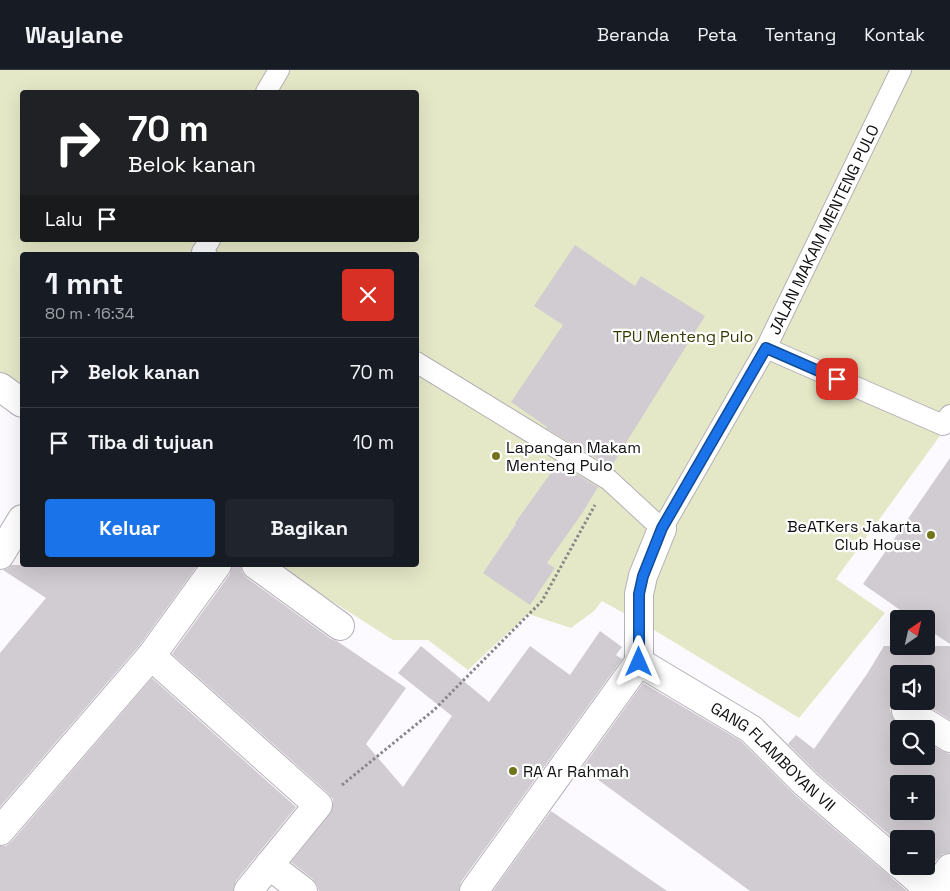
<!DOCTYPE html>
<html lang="id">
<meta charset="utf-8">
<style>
body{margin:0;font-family:"Space Grotesk",sans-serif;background:#20242c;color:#f1f3f6;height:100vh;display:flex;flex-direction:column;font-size:19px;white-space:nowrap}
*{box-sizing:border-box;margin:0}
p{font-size:16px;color:#9ea1a6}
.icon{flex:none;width:28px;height:28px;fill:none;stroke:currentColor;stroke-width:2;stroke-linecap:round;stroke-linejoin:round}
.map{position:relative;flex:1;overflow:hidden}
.sheet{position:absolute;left:20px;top:182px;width:399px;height:315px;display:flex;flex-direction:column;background:#171b24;border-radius:5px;box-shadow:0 5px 20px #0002}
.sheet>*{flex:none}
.top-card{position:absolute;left:20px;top:20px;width:399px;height:152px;border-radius:5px;box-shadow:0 5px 20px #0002;background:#202124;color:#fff;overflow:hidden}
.needle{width:32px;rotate:34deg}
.controls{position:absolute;left:890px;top:540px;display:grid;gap:10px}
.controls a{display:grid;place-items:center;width:45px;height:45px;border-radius:5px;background:#171b24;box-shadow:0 5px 20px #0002;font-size:25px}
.pin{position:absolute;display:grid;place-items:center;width:42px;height:42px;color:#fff;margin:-21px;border-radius:10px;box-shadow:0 2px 8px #0006}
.me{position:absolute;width:55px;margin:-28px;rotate:0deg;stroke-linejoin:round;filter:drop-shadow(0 0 4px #0008)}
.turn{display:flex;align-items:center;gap:18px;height:105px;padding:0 25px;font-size:22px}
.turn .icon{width:65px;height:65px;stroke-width:2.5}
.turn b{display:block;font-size:35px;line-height:42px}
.then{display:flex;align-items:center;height:48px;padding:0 25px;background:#0003;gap:10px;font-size:19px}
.round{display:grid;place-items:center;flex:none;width:52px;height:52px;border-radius:5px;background:#20242c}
.overview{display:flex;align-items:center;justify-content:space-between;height:85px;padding:0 25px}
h1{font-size:30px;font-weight:600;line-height:38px}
.primary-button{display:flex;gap:10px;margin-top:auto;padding:10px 25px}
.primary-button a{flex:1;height:58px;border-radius:5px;background:#1a73e8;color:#fff;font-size:20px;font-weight:600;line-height:58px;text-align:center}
.primary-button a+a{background:#20242c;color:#f1f3f6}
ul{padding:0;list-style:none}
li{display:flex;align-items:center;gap:15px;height:70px;padding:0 25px;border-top:1px solid #363941}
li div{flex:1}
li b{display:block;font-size:19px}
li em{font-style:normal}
header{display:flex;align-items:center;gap:30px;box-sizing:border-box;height:70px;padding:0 25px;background:#171b24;border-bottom:1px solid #363941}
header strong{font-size:24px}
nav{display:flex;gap:28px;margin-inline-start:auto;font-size:18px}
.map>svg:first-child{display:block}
.green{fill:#e5e8c7;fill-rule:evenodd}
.building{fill:#d0ccd2;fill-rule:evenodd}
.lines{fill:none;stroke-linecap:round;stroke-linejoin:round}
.service-casing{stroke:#b4b0b6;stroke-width:22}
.minor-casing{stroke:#b4b0b6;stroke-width:30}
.tertiary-casing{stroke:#b4b0b6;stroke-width:30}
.path{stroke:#888689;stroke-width:3;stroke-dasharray:2.5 2.5;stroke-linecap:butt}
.service{stroke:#fff;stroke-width:20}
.minor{stroke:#fff;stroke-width:28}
.tertiary{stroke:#fff;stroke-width:28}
.route-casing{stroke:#114b97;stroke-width:12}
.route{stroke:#1a73e8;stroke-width:9}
.poi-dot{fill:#71751c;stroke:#fff;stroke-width:2}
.labels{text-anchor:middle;stroke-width:4.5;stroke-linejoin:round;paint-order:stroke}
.street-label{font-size:16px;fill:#100f11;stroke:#fff}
.park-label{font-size:16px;fill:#383a04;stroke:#fff}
.poi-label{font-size:16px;fill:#100f11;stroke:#fff;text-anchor:start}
</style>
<header>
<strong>Waylane</strong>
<nav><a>Beranda</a><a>Peta</a><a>Tentang</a><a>Kontak</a></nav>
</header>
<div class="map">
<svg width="950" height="821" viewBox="0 0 950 821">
<rect width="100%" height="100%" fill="#fdfaff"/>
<path class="green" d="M0,0H950V352L836,509L885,543L799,648L654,560L602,531L594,541L571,558L528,544L468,600L428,570H393L275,495H416V185H22V330L0,313ZM22,22H416V170H22Z"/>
<g class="building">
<path d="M575,175L635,216L641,206L705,246L611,397L546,358L547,357L511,332L563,255L534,236Z"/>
<path d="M950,388V574L926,558V549H913L863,514Z"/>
<path d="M558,393L598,417L583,442L547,493L555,498L530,535L483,503L516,454L515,453Z"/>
<path d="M11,495H198L139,576L0,737V583L46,528L3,500L8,498Z"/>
<path d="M232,495H241L242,502L247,508L331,569L337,571L406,618L366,674L403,717L452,646L398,603L421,576L489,632L530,576L570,605L600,561L622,577L616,585L622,589L461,812L459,821H319L317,815L313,809L291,792L330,744L333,737V729L328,723L172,584L230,504Z"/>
<path d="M884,576H950V650L920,631H926V604H899V627L893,632L890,640L893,649L898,654L905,659H899V686H926V672L942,681L950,684V783L943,784L937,789L930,799L926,796V769H899V773L817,703L788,674L796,665L814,679L867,604ZM899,714H926V741H899Z"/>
<path d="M152,608L296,737L236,811L233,818V821H0V776H6L12,771Z"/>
<path d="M643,613L741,671L796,726L907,821H750L582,698Z"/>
<path d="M551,741L667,821H493Z"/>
</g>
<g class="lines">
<g class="service-casing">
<g id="service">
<path d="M266,22L279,0"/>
<path d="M207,185L202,182L210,170"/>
<path d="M766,278L943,355L950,345"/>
<path id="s1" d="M416,292L609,410L662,459L766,278L901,0"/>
</g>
</g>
<g class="minor-casing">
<g id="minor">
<path d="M0,317L22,333"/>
<path d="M0,485L22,449"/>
<path d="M256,495L340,556"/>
<path d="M151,586L217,495"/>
<path id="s2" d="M639,592L751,659L806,714L899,794"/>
<path d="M639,592V524L643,506L662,459"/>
<path d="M906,641L950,668"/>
<path d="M0,761L151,586L318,735L248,821"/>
<path d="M269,795L303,821"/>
<path d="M902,796L931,821"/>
<path d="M474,821L639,592"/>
</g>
</g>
<g class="tertiary-casing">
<path id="tertiary" d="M934,821L950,798"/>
</g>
<path class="path" d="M342,715L434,640L542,531L595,435"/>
<use href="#service" class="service"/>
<use href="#minor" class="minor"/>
<use href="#tertiary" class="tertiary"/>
</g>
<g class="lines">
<g class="route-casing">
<path id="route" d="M639,592V524L643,506L662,458L766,278L837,309"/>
</g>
<use href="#route" class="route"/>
</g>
<g class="poi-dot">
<circle cx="496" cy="386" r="5"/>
<circle cx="931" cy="465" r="5"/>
<circle cx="513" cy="701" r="5"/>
</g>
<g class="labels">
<g class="street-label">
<text dy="6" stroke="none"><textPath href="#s1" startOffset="639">JALAN MAKAM MENTENG PULO</textPath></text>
<text dy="6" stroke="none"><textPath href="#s2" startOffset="165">GANG FLAMBOYAN VII</textPath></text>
</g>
<g class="park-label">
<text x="683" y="272">TPU Menteng Pulo</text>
</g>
<g class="poi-label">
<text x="506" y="383">Lapangan Makam<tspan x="506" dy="18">Menteng Pulo</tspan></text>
<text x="921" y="462" text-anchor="end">BeATKers Jakarta<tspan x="921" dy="18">Club House</tspan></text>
<text x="523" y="707">RA Ar Rahmah</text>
</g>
</g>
</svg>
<div class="controls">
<a><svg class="needle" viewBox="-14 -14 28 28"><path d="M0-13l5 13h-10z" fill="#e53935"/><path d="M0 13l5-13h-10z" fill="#9ea1a6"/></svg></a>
<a><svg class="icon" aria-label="sound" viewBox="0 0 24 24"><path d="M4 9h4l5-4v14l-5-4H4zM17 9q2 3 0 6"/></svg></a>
<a><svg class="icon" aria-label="search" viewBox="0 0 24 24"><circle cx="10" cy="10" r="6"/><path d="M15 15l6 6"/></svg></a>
<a>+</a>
<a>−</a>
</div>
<div class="pin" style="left:837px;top:309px;background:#d93025"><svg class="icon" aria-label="arrive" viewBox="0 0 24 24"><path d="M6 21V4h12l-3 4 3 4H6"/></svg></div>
<svg class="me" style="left:639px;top:592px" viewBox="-20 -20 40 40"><path d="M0-17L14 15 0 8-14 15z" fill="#1a73e8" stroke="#fff" stroke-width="4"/></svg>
<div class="top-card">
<div class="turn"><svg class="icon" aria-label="right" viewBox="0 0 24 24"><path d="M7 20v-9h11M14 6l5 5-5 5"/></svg><div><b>70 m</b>Belok kanan</div></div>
<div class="then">Lalu<svg class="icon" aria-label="arrive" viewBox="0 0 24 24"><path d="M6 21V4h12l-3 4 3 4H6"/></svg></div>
</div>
<section class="sheet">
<div class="overview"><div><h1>1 mnt</h1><p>80 m · 16:34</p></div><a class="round" style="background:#d93025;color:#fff"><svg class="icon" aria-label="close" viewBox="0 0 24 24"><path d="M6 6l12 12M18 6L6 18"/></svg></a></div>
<ul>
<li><svg class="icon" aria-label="right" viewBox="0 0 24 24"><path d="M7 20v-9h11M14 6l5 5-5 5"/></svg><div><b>Belok kanan</b></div><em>70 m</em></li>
<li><svg class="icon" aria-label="arrive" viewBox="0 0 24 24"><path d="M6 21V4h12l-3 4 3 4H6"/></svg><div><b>Tiba di tujuan</b></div><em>10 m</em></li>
</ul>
<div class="primary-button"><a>Keluar</a><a>Bagikan</a></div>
</section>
</div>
